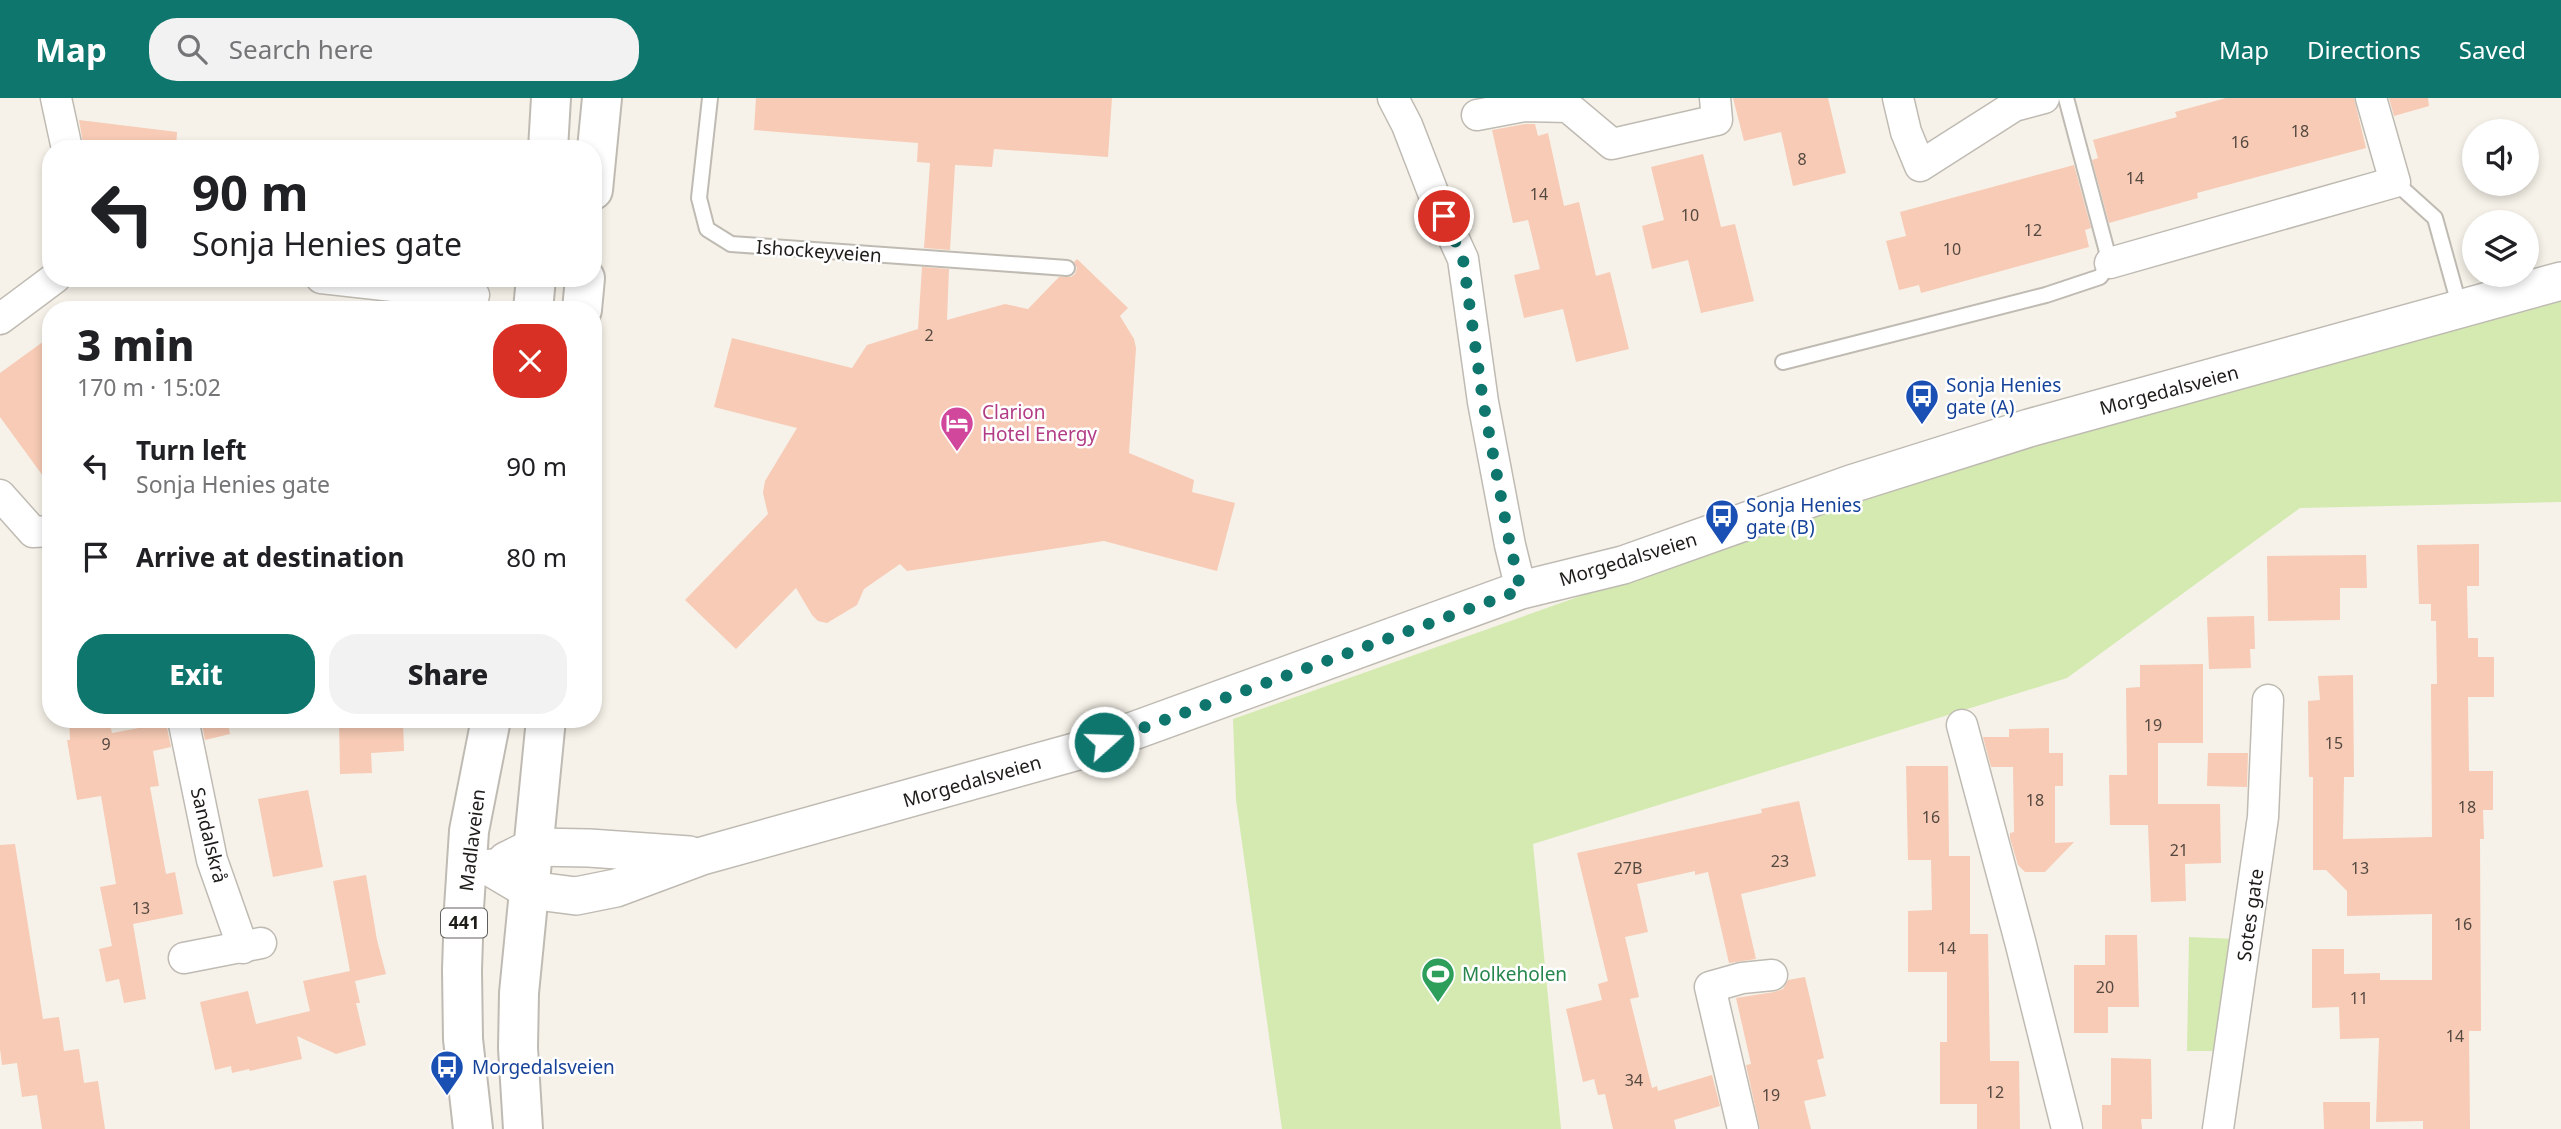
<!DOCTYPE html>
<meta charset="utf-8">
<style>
body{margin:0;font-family:"Noto Sans",sans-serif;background:#f2f2f2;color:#202124;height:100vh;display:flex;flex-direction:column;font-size:26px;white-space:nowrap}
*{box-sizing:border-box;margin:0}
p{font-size:23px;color:#757577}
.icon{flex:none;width:38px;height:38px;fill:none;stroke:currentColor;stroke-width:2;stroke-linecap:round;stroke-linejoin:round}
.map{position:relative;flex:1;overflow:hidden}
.details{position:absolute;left:42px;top:203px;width:560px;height:427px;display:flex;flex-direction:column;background:#fff;border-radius:28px;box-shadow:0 4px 10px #0003}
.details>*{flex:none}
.guide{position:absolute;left:42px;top:42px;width:560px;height:147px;border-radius:28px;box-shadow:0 4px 10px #0003;background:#fff;color:#202124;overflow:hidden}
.buttons{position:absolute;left:2462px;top:21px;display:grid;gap:14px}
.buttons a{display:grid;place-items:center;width:77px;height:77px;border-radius:50%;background:#fff;box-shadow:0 4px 10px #0003;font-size:35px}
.pin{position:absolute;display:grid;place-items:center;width:60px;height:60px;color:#fff;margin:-30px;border:4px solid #fff;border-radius:50%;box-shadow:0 2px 7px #0007}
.me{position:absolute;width:77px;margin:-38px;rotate:70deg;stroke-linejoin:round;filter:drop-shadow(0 0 5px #0008)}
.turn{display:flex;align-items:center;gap:24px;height:147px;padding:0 35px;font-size:32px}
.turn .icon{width:91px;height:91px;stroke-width:2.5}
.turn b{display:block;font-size:49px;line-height:60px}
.round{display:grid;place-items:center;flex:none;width:74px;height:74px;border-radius:28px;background:#f2f2f2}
.overview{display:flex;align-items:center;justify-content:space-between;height:119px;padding:0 35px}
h1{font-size:42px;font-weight:800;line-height:52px}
.primary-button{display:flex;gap:14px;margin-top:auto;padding:14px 35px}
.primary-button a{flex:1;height:80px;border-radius:28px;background:#0f766e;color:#fff;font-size:28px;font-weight:800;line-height:80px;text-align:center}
.primary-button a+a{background:#f2f2f2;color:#202124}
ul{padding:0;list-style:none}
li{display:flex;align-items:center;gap:21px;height:91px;padding:0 35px}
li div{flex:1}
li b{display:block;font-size:26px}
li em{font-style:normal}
header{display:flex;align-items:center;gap:42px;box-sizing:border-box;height:98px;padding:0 35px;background:#0f766e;color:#fff}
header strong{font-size:33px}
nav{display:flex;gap:38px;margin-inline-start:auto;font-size:24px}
.search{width:490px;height:63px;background:#f2f2f2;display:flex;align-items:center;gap:18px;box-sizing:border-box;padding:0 24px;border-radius:28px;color:#757577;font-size:26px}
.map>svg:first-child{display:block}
.green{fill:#d4eab1}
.building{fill:#f7cbb5}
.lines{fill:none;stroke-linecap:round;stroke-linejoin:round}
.service-casing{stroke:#bfbbb3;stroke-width:18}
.minor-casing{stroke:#bfbbb3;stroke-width:33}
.tertiary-casing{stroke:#bfbbb3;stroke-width:40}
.primary-casing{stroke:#bfbbb3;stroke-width:42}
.service{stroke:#fff;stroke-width:14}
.minor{stroke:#fff;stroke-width:30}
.tertiary{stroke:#fff;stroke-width:37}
.primary{stroke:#fff;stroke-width:38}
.route{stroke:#0f766e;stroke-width:12;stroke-dasharray:0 21.6}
.labels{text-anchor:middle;stroke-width:5;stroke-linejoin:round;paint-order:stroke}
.number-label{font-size:16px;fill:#544840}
.shield{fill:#fff;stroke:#62605e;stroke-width:2}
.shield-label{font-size:18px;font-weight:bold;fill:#1e1c19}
.street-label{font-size:19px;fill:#1e1c19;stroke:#fff}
.transit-label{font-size:19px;fill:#164399;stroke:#fff;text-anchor:start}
.hotel-label{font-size:19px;fill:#b23c85;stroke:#fff;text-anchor:start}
.leisure-label{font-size:19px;fill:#27864d;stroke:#fff;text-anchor:start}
</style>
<header>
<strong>Map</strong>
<div class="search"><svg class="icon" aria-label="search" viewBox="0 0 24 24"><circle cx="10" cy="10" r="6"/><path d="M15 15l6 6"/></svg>Search here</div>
<nav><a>Map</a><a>Directions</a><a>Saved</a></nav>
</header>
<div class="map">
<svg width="2561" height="1031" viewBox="0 0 2561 1031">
<rect width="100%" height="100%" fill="#f6f2e9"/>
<g class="green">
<path d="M2561,202V404L2300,410L2067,580L1533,746L1561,1031H1282L1236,702L1233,621L1940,371Z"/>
<path d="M2189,839L2235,841L2219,953H2187Z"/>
</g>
<g class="building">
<path d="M756,0H1112L1108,59L994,51L992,69L955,67L950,152L924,150L930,65L917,64L918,45L754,32Z"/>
<path d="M1733,0H1828L1846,75L1793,88L1781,34L1744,43Z"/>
<path d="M2226,0H2354L2366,50L2197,95L2198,100L2109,125L2092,62L2098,60L2093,42L2177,19L2175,14Z"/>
<path d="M2389,0H2428L2429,8L2394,18Z"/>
<path d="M79,22L177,34L176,51H84Z"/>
<path d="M1525,26H1535L1538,38L1548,35L1564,108L1579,104L1596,178L1610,174L1629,251L1576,264L1563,211L1524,220L1514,177L1540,171L1528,122L1513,125L1492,32Z"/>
<path d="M1703,56L1721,129L1735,126L1754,203L1701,215L1688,162L1652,171L1642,128L1664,122L1651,69Z"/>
<path d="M2074,67L2091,130L2085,132L2089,149L1921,195L1919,187L1899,192L1886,143L1906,138L1900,114Z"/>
<path d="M1077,161L1128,210L1120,218L1134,241L1136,250L1129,355L1194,382L1192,394L1235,405L1217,473L1104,443L907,473L900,466L864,491L857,507L827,525L818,523L812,517L796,490L736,551L685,502L768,416L763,395L765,383L797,330L714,309L732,240L852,270L867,247L918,231L922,169L949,171L947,222L1005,206L1028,211L1059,179H1071L1075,176L1077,170L1074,164Z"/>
<path d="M51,238V389L0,319V275Z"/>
<path d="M2479,446V488H2467L2468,540H2478V559H2494V599H2468L2469,673H2493V712H2483L2484,741H2480L2481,933H2469L2470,1031H2423V1023L2376,1024L2379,940L2340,941L2339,909L2312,910V851H2344V876L2380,875V882H2432V816L2347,818V793L2326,772H2313V679H2309L2308,603L2320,602L2318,578L2353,577L2354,679H2344L2343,741L2432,739L2431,586H2437L2436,523H2431V506H2419L2417,447Z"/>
<path d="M2366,457L2367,490H2340V522L2268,523L2267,458Z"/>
<path d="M2254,518L2255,551H2250L2251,570L2209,571L2207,519Z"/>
<path d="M2203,566V645H2158V706H2220L2221,765L2185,766L2186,803L2151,804L2148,727H2110L2109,677H2127L2126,590L2140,589V567Z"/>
<path d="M69,621H109L112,635L166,625L171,649L153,653L159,688L150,689L166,776L175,774L183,816L133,826L146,901L124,905L119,881L106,884L99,851L112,848L100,789L116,786L101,698L77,702L67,642H70Z"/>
<path d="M201,621H227L230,636L205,642Z"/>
<path d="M339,621H403L404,653L371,655L372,675L340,676Z"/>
<path d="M2049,630V655H2063V688H2055V745L2074,744L2045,774H2025L2018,767L2010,740V735L2014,734L2013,669H1991L1983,639H2009V631Z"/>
<path d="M2208,655H2248L2247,689L2207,688Z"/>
<path d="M1906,668H1948L1949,758H1970V836H1988L1990,963H2019L2020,1031H1977V1006H1940V944H1947V874H1908V813L1932,812L1931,762H1908Z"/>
<path d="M308,692L323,769L273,779L258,701Z"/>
<path d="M1799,703L1816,778L1741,796L1756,861L1729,865L1708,774L1695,777V773L1637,786L1648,834L1625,839L1639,899L1630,901L1652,990L1657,988L1658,993L1712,977L1720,1008L1674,1022L1676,1031H1613L1605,996L1598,997L1594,981L1583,984L1566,911L1602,902L1598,886L1608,883L1577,755L1762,715L1761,711Z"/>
<path d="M15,746L43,921L59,919L64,953L79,951L84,985L98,983L105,1031H42L37,997L22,999L17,965L2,967L0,951V747Z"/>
<path d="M366,777L377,842L386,876L355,883L360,905H356L366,947L336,956L297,938L302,961L250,973L249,971L232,975L231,968L215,972L200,904L248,893L256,926L310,913L303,883L350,873L333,783Z"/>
<path d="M2105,837H2137L2139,909H2108V935H2074V867H2105Z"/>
<path d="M1805,879L1824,960L1817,962L1826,998L1804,1003L1811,1031H1760L1746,967L1751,966L1736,900L1774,894L1783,891L1788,882Z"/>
<path d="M2111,960L2151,961L2152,1021H2141L2142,1031H2102V1007H2111Z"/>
<path d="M2323,1004H2370V1031H2324Z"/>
</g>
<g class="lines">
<g class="service-casing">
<g id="service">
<path d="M710,0L699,100L707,131L731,146L1067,170"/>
<path d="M2395,84L2435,120L2460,210"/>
<path d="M1783,264L2046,197L2100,179L2110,165L2066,0"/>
</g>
</g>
<g class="minor-casing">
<g id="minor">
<path d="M56,0L67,51"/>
<path d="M1393,0L1407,27L1434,97L1463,161L1483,304L1510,447L1521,492"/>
<path d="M1898,0L1906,34L1920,68L2014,8L2044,0"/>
<path d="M1477,17L1524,8L1568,9L1612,46L1717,22L1715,0"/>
<path d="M2110,165L2395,84L2371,0"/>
<path d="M321,180L474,197"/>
<path d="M0,221L55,180"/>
<path d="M0,397L33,434L51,433"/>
<path d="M183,621L212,762L243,850"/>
<path d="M1962,627L2020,843L2067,1031"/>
<path d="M184,860L261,845"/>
<path d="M1743,1031L1710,889L1742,880L1772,877"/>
<path d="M2218,1031L2263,719L2268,602"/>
</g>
</g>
<g class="tertiary-casing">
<g id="tertiary">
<path d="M506,763L534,749L589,750L689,757"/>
<path d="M492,770L529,792L576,798L616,790L702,758L1078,653L1521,492L1623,467L1851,386L2029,330L2561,183"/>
</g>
</g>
<g class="primary-casing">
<g id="primary">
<path d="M548,51L551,0"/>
<path d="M593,92L602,0"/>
<path d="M533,212L536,180"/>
<path d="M582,212L585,180"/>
<path d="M473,1031L463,941L462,872L464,810L469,733L491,621"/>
<path d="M523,1031L518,950L519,895L546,621"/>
</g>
</g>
<use href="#service" class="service"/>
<use href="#minor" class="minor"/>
<use href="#tertiary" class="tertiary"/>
<use href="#primary" class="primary"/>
</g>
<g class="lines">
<path class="route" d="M1104,644L1521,492L1510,447L1483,303L1463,161L1444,118"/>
</g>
<defs>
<g id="bus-pin" transform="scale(1.75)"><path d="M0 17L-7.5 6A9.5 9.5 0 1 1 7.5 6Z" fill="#1a4fb4" stroke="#fff"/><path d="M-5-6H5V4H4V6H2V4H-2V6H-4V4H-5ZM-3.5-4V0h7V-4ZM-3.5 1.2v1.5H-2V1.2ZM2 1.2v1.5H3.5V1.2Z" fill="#fff"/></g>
<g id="hotel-pin" transform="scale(1.75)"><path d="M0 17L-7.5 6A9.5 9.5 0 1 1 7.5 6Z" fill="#d1479c" stroke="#fff"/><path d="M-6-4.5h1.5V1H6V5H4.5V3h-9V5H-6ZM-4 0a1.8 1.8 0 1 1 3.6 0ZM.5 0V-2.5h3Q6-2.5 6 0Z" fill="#fff"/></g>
<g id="stadium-pin" transform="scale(1.75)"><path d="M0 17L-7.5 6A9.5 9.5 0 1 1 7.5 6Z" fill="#2e9e5b" stroke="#fff"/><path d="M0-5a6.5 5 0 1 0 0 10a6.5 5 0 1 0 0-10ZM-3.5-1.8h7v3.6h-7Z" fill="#fff"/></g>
</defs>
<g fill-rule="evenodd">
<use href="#bus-pin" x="1922" y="298"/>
<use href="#hotel-pin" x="957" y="325"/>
<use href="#bus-pin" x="1722" y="418"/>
<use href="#stadium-pin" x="1438" y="876"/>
<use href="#bus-pin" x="447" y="969"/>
</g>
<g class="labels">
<g class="number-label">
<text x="2300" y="39">18</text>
<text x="2240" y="50">16</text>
<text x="1802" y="67">8</text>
<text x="2135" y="86">14</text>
<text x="1539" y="102">14</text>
<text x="1690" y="123">10</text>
<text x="2033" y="138">12</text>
<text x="1952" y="157">10</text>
<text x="929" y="243">2</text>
<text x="2153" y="633">19</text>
<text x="2334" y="651">15</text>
<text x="106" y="652">9</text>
<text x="2035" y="708">18</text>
<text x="2467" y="715">18</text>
<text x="1931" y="725">16</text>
<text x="2179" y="758">21</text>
<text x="1780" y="769">23</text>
<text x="1628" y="776">27B</text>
<text x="2360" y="776">13</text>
<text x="141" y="816">13</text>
<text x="2463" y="832">16</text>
<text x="1947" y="856">14</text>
<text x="2105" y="895">20</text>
<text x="2359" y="906">11</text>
<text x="2455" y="944">14</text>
<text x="1634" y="988">34</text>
<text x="1995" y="1000">12</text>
<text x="1771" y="1003">19</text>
</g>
<rect class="shield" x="441" y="810.5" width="46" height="29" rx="5"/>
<g class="shield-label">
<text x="464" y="831">441</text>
</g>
<g class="street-label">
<text transform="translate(819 153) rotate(4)" y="7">Ishockeyveien</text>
<text transform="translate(2169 292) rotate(-15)" y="7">Morgedalsveien</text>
<text transform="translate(1628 461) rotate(-17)" y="7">Morgedalsveien</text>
<text transform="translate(972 683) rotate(-16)" y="7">Morgedalsveien</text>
<text transform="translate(209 737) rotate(76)" y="7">Sandalskrå</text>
<text transform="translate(472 742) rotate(-83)" y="7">Madlaveien</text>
<text transform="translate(2250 817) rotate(-82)" y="7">Sotes gate</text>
</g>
<g class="transit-label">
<text x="1946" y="294">Sonja Henies<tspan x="1946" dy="22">gate (A)</tspan></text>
<text x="1746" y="414">Sonja Henies<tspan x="1746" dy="22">gate (B)</tspan></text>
<text x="472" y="976">Morgedalsveien</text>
</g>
<g class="hotel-label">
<text x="982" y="321">Clarion<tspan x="982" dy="22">Hotel Energy</tspan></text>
</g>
<g class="leisure-label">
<text x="1462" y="883">Molkeholen</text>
</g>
</g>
</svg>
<div class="buttons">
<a><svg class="icon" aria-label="sound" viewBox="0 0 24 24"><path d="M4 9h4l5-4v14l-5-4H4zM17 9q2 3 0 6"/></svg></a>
<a><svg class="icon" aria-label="layers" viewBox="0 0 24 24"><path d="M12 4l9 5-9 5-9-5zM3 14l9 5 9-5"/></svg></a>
</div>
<div class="pin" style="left:1444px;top:118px;background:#d93025"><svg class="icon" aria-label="arrive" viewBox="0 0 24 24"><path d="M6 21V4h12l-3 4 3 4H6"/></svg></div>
<svg class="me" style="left:1104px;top:644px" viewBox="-20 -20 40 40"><circle r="17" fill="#0f766e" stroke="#fff" stroke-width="3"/><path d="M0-11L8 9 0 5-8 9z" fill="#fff"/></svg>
<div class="guide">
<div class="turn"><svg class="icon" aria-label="left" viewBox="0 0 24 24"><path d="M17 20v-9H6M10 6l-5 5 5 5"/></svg><div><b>90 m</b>Sonja Henies gate</div></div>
</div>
<section class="details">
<div class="overview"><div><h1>3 min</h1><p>170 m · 15:02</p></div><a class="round" style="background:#d93025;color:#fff"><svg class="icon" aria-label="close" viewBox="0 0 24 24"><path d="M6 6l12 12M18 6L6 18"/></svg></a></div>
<ul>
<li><svg class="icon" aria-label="left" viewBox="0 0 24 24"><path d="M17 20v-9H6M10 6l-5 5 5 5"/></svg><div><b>Turn left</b><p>Sonja Henies gate</p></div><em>90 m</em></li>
<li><svg class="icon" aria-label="arrive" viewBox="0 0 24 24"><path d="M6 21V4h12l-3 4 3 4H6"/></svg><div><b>Arrive at destination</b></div><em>80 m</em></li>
</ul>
<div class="primary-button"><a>Exit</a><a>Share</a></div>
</section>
</div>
